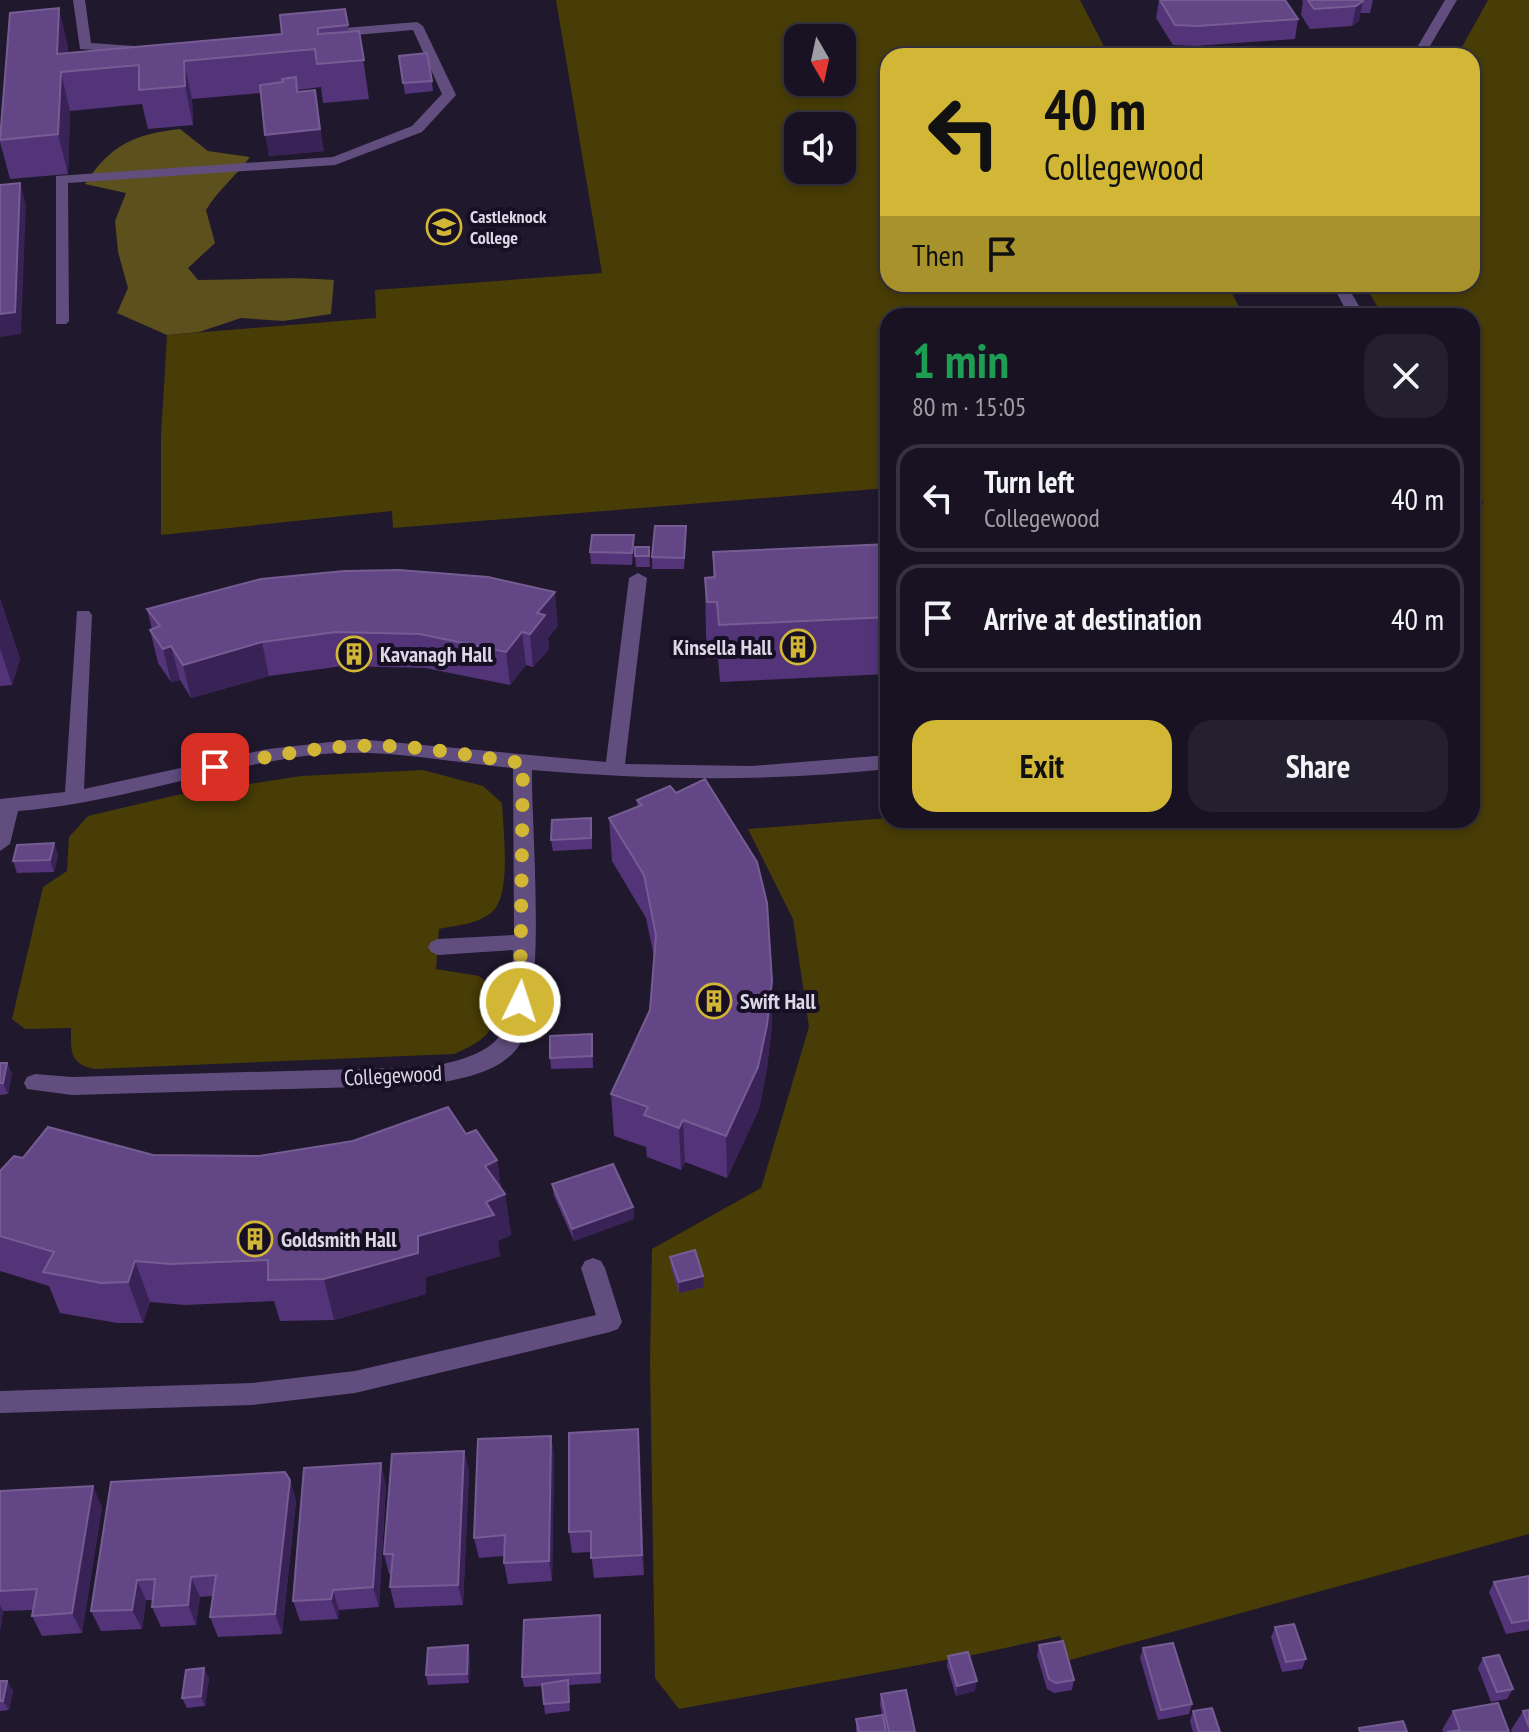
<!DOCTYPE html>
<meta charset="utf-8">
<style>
body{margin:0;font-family:"PT Sans Narrow",sans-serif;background:#25202f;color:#f1f3f6;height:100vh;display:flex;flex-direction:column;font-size:30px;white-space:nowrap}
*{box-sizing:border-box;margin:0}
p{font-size:26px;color:#9f9ea5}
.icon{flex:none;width:44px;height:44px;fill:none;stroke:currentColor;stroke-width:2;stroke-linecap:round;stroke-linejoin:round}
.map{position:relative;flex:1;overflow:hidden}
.panel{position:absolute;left:880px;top:308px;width:600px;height:520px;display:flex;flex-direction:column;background:#181222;border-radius:24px;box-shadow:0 4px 12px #0003,0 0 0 2px #363240}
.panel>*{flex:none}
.banner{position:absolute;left:880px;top:48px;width:600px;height:244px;border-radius:24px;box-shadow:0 4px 12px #0003,0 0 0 2px #363240;background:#d2b736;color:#111;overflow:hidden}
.needle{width:52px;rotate:171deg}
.buttons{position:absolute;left:784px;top:24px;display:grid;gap:16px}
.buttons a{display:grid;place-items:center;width:72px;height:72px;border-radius:16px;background:#181222;box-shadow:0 4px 12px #0003,0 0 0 2px #363240;font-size:40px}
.pin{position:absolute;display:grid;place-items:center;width:68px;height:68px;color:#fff;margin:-34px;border-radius:16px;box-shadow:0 4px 12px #0006}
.me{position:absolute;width:88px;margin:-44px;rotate:4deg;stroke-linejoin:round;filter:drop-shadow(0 0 6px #0008)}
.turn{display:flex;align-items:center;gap:28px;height:168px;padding:0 32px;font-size:36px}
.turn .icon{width:104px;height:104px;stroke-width:2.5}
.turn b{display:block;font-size:56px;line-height:68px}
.then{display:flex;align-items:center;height:76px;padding:0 32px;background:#0003;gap:16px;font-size:30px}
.round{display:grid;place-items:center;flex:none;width:84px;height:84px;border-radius:24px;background:#25202f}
.overview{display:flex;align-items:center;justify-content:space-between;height:136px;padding:0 32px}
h1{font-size:48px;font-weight:600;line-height:60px;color:#1e9e55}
.primary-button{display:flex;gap:16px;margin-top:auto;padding:16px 32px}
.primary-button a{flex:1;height:92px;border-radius:24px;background:#d2b736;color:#111;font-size:32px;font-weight:600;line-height:92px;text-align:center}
.primary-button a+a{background:#25202f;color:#f1f3f6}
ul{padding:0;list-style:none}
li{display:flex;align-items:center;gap:24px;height:108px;margin:0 16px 12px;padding:0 16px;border:4px solid #363240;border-radius:24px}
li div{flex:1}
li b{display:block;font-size:30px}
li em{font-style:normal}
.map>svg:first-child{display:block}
.green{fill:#483d06;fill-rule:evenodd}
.forest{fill:#5c501c}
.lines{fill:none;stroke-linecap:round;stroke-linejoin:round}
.minor{fill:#614e7f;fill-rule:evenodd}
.wall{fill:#533479}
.shaded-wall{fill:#392256}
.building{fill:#624685;stroke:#755d94;stroke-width:2}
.route{stroke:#d2b736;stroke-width:14;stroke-dasharray:0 25.2}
.labels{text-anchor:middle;stroke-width:8;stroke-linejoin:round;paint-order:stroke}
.far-poi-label{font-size:18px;font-weight:bold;fill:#dcd8e6;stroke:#170f23;text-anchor:start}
.poi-label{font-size:22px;font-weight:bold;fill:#dcd8e6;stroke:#170f23;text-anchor:start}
.street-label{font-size:22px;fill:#dcd8e6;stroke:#170f23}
</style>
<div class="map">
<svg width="1529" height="1732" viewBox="0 0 1529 1732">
<rect width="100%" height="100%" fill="#20182d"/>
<g class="green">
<path d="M556,0H1080L1109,56H888V284H1227L1244,316H888V488L393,528L392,511L161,535V436L167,335L376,318L375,290L602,273ZM798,38H842V82H798ZM798,126H842V170H798Z"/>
<path d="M1488,0H1529V1534L1070,1660L1060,1636L968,1656L679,1709L655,1678L650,1362L652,1249L761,1188L809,1027L793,919L748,829L888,818L1472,820V536L1483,503L1472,470V316H1383L1364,284H1472V56H1457Z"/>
<path d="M423,770L483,786L502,803C503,829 512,895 492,912C477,925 456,925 439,929L436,969L479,976L498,991C498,1029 489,1039 454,1054L95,1069C69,1064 71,1051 71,1028L25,1029L12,1019L43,887L67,871L69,837L88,816L177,795L301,776Z"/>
</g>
<path class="forest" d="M180,129L208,151L250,157C236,176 218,190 206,210L215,243L188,268L198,280C244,280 290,276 334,280L331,314L283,321L241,318L199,332L167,335L117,313L128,288L118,252L115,221L126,193L85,184C110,145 135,134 180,129Z"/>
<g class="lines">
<g class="minor">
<path d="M73,0H85L91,43L134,46L140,50L139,53L80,49Z"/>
<path d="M1445,0H1457L1424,56H1412Z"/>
<path d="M417,22L423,26L456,95L422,132L335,165L68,183L69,321L66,324H56V176L333,157L412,126L442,94L413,30L333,37L327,33L333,29Z"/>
<path d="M1332,284H1346L1365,316H1349Z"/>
<path d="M638,573L647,578L625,764L752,766L888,755V769C769,782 651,780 532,770C531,828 549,1012 515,1051C495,1074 458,1079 430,1085L72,1095L27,1089L24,1083L27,1077L35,1074L72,1077L430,1067C513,1050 512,1030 513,950L438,955L431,952L428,947L431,942L438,939L514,935L513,768C445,762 381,747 313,755C213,767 118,803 18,811L10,844L0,851V799L65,792L77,611H89L92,615L84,789L268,749L358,739L606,762L629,578Z"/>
<path d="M593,1258L601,1261L605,1268L622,1322L618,1329L610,1332L355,1393L252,1405L0,1413V1391L252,1383L355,1371L596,1315L581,1268L585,1261Z"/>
</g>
</g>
<g class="wall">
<path d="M1159,0H1285L1298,19L1295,39L1195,46L1173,45L1156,18Z"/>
<path d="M1302,0H1373L1370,13H1360L1359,21L1352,26L1310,29L1301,15L1303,2Z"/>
<path d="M345,9L349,32L359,31L369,99L323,103L321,87L298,90L324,151L269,156L261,93L192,99L193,125L148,129L142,104L70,111L68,174L10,179L0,142V131L68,46V53L282,34Z"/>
<path d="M399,56L432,81L433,91L405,94Z"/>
<path d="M634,535V547L632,565L591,564L590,552Z"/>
<path d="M686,538L684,569H652V557Z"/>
<path d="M888,544V674L720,682L718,659H708L706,634L705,578L713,577V552Z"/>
<path d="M649,547L650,567H636L635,556Z"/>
<path d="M0,599L20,659L12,685L0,686Z"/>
<path d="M147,609L558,626L548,638L549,649L533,667L526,665L510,685L425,668L343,666L269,676L191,698L180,680L171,682L158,663L150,630L152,629Z"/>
<path d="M670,786L772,1024L767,1068L759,1109L727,1178L685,1162L681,1170L647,1157L646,1147L614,1136L611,1094L650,1010L654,957L646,918L612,861L609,818L637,807V800Z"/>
<path d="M592,830V849L553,851L551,840Z"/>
<path d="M54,843L58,855L54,872L17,873L13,861Z"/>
<path d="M592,1034L593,1068L551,1069L550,1058Z"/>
<path d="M0,1063H7L12,1074L8,1094L0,1095Z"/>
<path d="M466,1134L497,1160L501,1189L505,1194L511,1235L498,1241L500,1256L426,1277V1294L334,1320L280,1321L274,1301L185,1305L150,1302L143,1323H117L60,1313L49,1286L0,1271V1171L23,1158L153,1155L259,1156Z"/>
<path d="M552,1184L633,1207L634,1219L574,1241L554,1196Z"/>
<path d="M670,1257L703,1276L704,1287L679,1293L671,1268Z"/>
<path d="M638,1429L644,1575L594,1578L591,1552L572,1553L569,1532Z"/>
<path d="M551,1436L554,1457L552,1581L508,1584L504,1563V1556L479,1558L474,1538Z"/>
<path d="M464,1451L469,1472L463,1605L395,1608L390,1587L391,1574H389L384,1554Z"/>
<path d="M290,1480L296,1501L282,1634L218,1637L210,1617L213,1596L200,1597L196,1625L161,1627L152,1607L153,1600H146L142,1629L101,1631L91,1611L111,1482Z"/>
<path d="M386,1484L379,1607L339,1610L338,1619L300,1621L293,1601Z"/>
<path d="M0,1491L102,1507L82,1633L42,1636L32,1616L33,1610L3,1611L0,1631Z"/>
<path d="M1529,1576V1630L1506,1634L1489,1592L1494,1582Z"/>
<path d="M600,1615L601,1683L568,1685L570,1711L545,1714L542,1686L524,1687L522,1677Z"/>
<path d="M1275,1627L1306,1659L1302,1669L1282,1672L1271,1637Z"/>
<path d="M1039,1645L1074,1680L1072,1690L1054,1693L1047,1689L1037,1655Z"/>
<path d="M1143,1648L1192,1704L1189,1714L1158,1720L1140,1658Z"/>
<path d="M470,1655L469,1683L428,1685L426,1675Z"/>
<path d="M948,1656L975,1691L956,1696L947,1666Z"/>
<path d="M1483,1658L1513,1689L1507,1699L1491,1702L1478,1668Z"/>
<path d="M209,1678L205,1706L187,1708L182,1698Z"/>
<path d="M0,1681H7L13,1691L9,1710L0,1711Z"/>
<path d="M881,1694L915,1732H856V1719L882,1715L880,1704Z"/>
<path d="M1529,1710V1732H1512L1511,1730L1523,1711Z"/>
<path d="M1193,1711L1220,1732H1193L1190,1721Z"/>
<path d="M1453,1711L1509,1732H1443L1442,1730Z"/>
</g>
<g class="shaded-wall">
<path d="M1363,1L1359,21L1352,26L1356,6Z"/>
<path d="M59,8L68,46L67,71L57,54Z"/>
<path d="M184,61L192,99L193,125L185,86Z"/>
<path d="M61,72L70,111L68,174L58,134Z"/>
<path d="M318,111L324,151L269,156L265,135Z"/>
<path d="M20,183L26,205L21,334L0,337V314Z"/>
<path d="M634,535V547L632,565V553Z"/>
<path d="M555,592L558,626L548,638L549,649L533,667L530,634L537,613Z"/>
<path d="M0,599L20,659L12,685L0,648Z"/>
<path d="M522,632L526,665L510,685L506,652Z"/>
<path d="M262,642L269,676L191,698L183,665Z"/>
<path d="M171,646L180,680L171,682L163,649Z"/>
<path d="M54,843L58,855L54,872L50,860Z"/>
<path d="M772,981V1024L767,1068L759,1109L727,1178L726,1136Z"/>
<path d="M7,1063L12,1074L8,1094L3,1083Z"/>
<path d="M683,1120L685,1162L681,1170L679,1128Z"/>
<path d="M497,1160L502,1195L505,1194L511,1235L498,1241L500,1256L426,1277V1294L334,1320L324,1279L418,1236L486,1202L485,1166Z"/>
<path d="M633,1207L634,1219L574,1241L572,1229Z"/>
<path d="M135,1261L150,1302L143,1323L128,1282Z"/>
<path d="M703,1276L704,1287L679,1293V1282Z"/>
<path d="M638,1429L640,1450L644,1575L642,1555Z"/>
<path d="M551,1436L554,1457L552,1581L549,1561Z"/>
<path d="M464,1451L469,1472L463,1605L458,1585Z"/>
<path d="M381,1463L386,1484L379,1607L373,1587Z"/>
<path d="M290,1480L296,1501L282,1634L275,1614Z"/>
<path d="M93,1486L102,1507L82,1633L72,1613Z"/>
<path d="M191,1577L200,1597L196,1625L188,1605Z"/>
<path d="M137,1580L146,1600L142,1629L132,1610Z"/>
<path d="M333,1590L339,1610L338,1619L331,1599Z"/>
<path d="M0,1605L3,1611L0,1631Z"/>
<path d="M600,1615L601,1625V1683L600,1673Z"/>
<path d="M468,1645L470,1655L469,1683L467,1674Z"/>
<path d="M204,1668L209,1678L205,1706L201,1696Z"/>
<path d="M7,1681L13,1691L9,1710L3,1701Z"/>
<path d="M977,1681L975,1691L956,1696L957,1686Z"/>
</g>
<g class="building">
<path d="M1160,0H1285L1298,19L1198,26L1175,25Z"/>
<path d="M1308,0H1362L1363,1L1356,6L1314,9Z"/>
<path d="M59,8L57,54L282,34L280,15L345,9L348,25L318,28V34L359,31L364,60L317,64L315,49L184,61L185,86L139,90V65L61,72L58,134L0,140L10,13Z"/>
<path d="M427,53L432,81L403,83L399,56Z"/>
<path d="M296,77L297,92L315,90L320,129L265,135L260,85L283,82L282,79Z"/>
<path d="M20,183L15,312L0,314V185Z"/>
<path d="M655,526H686L684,558L652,557Z"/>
<path d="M592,535H634L632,553L590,552Z"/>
<path d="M888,544V617L719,625L717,602H707L705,578L715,577L713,552Z"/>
<rect x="635" y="547" width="14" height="9"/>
<path d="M399,570L488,577L555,592L537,613L545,615L530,634L522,632L506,652L420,634L336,632L262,642L183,665L171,646L163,649L150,630L160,626L147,609L261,579L344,571Z"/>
<path d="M705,779L757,862L767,903L772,981L767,1025L758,1067L726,1136L683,1120L679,1128L644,1115L648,1107L611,1094L650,1010L656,935L644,875L609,818L642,805L637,800L670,786L676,793Z"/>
<path d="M591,818V838L551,840L552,820Z"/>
<path d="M54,843L50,860L13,861L17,845Z"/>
<path d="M592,1034V1056L550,1058V1036Z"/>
<path d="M0,1063H7L3,1083H0Z"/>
<path d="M448,1107L466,1134L476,1130L497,1160L485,1166L505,1194L486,1202L494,1215L418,1236V1253L324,1279L268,1280V1260L171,1264L135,1261L128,1282L101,1283L43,1272L54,1252L0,1236V1171L14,1156L23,1158L48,1127L153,1155L259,1156L353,1141Z"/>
<path d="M613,1164L633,1207L572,1229L552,1184Z"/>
<path d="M695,1250L703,1276L679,1282L670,1257Z"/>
<path d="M638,1429L642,1555L591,1558V1531L569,1532V1433Z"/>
<path d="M551,1436L549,1561L504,1563L505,1535L474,1538L478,1439Z"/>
<path d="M464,1451L458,1585L390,1587L393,1554H384L392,1454Z"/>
<path d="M381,1463L373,1587L333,1590L331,1599L293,1601L304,1468Z"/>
<path d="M285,1472L290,1480L275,1614L210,1617L216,1575L191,1577L188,1605L152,1607L155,1579L137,1580L132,1610L91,1611L111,1482Z"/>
<path d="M93,1486L72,1613L32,1616L37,1589L0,1591V1491Z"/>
<path d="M1529,1576V1620L1512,1623L1494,1582Z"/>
<path d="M600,1615V1673L522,1677L524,1620Z"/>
<path d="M1294,1624L1306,1659L1286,1662L1275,1627Z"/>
<path d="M1063,1641L1074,1680L1056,1683L1049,1679L1039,1645Z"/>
<path d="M1173,1643L1192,1704L1161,1710L1143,1648Z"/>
<path d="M468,1645L467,1674L426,1675L428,1648Z"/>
<path d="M968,1652L977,1681L957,1686L948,1656Z"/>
<path d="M1499,1655L1513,1689L1497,1692L1483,1658Z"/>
<path d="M204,1668L201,1696L182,1698L186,1670Z"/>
<path d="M568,1680L569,1702L544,1704L542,1684Z"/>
<path d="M0,1681H7L3,1701H0Z"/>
<path d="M906,1690L915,1732H889L881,1694Z"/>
<path d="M1498,1703L1509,1732H1447L1460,1730L1453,1711Z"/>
<path d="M1212,1708L1220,1732H1199L1193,1711Z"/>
<path d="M1529,1710V1727L1523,1711Z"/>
<path d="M883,1715L886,1732H859L856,1719Z"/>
<path d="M1403,1721L1407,1732H1360L1359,1728Z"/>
</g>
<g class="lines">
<path class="route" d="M215,767C262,758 309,748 356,746C411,743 469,756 523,763L520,1002"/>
</g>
<defs>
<g id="school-ring" transform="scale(1.8)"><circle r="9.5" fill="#170f23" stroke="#d2b736" stroke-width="1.5"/><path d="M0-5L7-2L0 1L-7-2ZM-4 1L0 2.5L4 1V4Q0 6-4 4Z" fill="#d2b736"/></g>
<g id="building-ring" transform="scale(1.8)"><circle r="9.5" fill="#170f23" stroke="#d2b736" stroke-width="1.5"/><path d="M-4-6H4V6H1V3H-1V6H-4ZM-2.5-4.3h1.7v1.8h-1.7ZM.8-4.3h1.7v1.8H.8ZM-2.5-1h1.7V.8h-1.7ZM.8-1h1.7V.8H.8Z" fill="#d2b736"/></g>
</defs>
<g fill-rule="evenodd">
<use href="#school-ring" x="444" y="227"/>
<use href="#building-ring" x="798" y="647"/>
<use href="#building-ring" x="354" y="654"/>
<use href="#building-ring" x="714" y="1001"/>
<use href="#building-ring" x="255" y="1239"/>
</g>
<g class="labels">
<g class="far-poi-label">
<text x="470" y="223">Castleknock<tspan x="470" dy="21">College</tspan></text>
</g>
<g class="poi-label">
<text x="772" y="655" text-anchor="end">Kinsella Hall</text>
<text x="380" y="662">Kavanagh Hall</text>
<text x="740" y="1009">Swift Hall</text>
<text x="281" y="1247">Goldsmith Hall</text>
</g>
<g class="street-label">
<text transform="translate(393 1075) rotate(-3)" y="8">Collegewood</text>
</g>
</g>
</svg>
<div class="buttons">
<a><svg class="needle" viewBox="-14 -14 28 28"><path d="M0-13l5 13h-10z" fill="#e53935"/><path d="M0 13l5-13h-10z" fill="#9f9ea5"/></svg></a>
<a><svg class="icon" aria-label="sound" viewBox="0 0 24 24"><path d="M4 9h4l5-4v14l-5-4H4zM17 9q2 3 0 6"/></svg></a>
</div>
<div class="pin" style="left:215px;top:767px;background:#d93025"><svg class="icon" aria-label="arrive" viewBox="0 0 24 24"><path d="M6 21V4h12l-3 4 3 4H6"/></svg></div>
<svg class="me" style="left:520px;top:1002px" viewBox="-20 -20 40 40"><circle r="17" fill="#d2b736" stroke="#fff" stroke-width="3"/><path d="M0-11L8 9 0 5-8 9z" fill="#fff"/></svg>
<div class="banner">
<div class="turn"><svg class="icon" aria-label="left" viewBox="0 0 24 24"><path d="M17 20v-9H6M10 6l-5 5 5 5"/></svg><div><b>40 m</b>Collegewood</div></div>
<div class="then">Then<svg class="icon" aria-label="arrive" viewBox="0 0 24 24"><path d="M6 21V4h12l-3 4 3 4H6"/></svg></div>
</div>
<section class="panel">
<div class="overview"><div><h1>1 min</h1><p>80 m · 15:05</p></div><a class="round"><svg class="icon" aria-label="close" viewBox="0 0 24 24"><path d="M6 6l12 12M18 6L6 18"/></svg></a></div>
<ul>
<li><svg class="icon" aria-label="left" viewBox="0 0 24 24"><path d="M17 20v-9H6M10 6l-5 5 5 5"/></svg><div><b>Turn left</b><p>Collegewood</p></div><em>40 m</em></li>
<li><svg class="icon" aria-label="arrive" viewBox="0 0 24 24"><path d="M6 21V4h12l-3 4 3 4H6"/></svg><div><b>Arrive at destination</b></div><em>40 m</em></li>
</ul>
<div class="primary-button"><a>Exit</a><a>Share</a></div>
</section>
</div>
